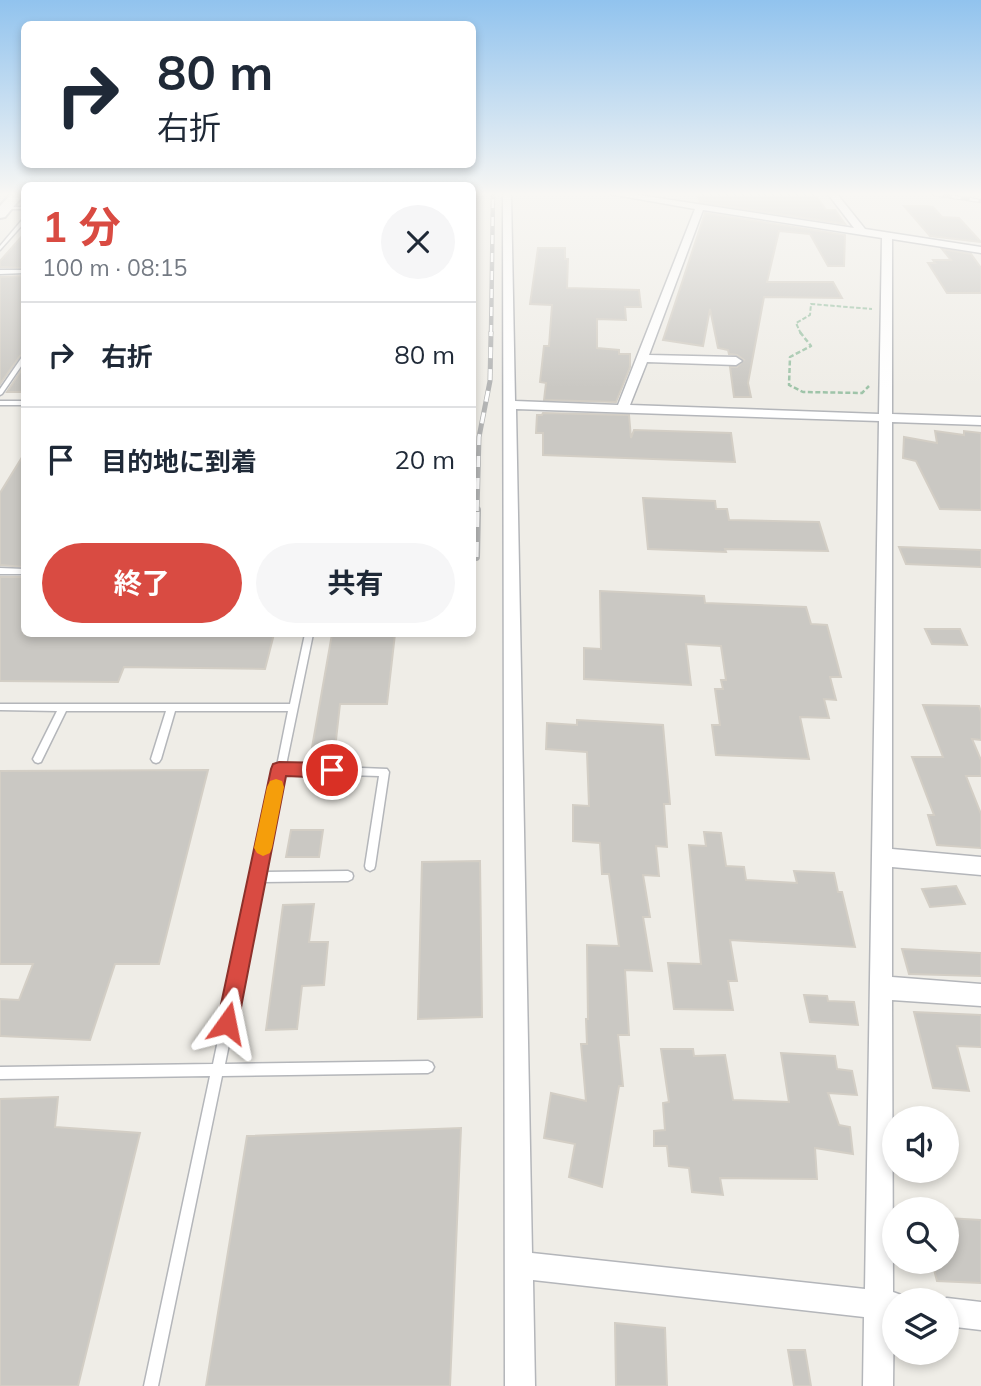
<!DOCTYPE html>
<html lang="ja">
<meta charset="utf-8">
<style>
body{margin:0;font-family:Mulish,"Noto Sans JP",sans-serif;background:#f6f6f7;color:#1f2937;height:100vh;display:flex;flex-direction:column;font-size:26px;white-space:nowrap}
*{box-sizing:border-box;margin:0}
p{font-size:23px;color:#747a83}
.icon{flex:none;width:38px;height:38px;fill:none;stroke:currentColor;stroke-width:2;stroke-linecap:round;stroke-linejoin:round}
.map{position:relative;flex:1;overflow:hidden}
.panel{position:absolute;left:21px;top:182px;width:455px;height:455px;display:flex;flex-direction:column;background:#fff;border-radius:10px;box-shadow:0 4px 10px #0003}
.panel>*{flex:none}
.hud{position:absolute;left:21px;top:21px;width:455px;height:147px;border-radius:10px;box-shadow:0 4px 10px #0003;background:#fff;color:#1f2937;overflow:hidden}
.buttons{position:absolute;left:882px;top:1106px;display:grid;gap:14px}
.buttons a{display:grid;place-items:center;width:77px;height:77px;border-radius:50%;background:#fff;box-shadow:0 4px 10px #0003;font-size:35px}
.pin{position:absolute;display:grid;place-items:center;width:60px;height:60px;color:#fff;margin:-30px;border:4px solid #fff;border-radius:50%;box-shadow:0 2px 7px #0007}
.me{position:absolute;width:77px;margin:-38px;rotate:12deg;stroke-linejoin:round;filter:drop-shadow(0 0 5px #0008)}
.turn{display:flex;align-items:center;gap:24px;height:147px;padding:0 21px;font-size:32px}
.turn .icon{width:91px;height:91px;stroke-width:2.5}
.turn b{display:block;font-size:49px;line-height:60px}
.round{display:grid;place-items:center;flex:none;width:74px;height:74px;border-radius:37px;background:#f6f6f7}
.head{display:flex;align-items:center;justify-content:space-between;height:119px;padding:0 21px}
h1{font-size:42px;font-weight:700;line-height:52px;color:#d94b42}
.action{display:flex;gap:14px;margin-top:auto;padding:14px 21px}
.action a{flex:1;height:80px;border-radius:42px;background:#d94b42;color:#fff;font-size:28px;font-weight:700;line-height:80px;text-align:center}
.action a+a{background:#f6f6f7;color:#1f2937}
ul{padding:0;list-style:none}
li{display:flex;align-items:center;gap:21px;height:105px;padding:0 21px;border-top:2px solid #e0e1e3}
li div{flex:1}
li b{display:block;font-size:26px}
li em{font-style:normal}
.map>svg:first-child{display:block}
.building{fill:#cac8c3;stroke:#d3cec5;stroke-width:2}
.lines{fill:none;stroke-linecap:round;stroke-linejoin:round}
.lane-casing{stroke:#b4b6ba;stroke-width:3}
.street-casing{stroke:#b4b6ba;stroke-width:3}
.secondary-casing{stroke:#b3b5ba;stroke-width:4}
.path-far1{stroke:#9fc4a9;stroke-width:2;stroke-dasharray:4.5 2;stroke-linecap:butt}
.path{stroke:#9fc4a9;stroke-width:2.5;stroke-dasharray:5 2.5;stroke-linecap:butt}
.lane{fill:#fff;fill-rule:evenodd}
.street{fill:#fff;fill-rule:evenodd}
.secondary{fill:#fff;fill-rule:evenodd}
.rail-far2-casing{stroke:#b4b5b5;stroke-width:4.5}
.rail-far1-casing{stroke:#b4b5b5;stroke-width:5}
.rail-casing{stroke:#b4b5b5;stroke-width:8}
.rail-far2{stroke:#fff;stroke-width:2.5;stroke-dasharray:9;stroke-linecap:butt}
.rail-far1{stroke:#fff;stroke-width:3.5;stroke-dasharray:11;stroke-linecap:butt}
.rail{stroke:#fff;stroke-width:5;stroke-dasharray:15;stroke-linecap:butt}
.route{fill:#d94b42;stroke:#8d312b;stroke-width:2}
.slow{fill:#f59e0b}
</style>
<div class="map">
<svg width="981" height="1386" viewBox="0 0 981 1386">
<rect width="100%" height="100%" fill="#efede7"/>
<g class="building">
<path d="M697,194H815L826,210H835L845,224L700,202Z"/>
<path d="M904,206H926L933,207L942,217L959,218L981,242L930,236Z"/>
<path d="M705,213L845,235L844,266H828L810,234L779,231L767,282H833L842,298L764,297L748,383L751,397H734L730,367H737L744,360L737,355L729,354L728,350L718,348L710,309L703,346L663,340Z"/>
<path d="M24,234V268L0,267V261Z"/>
<path d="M538,248H565V259H568L567,288L639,290L641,307H625L626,320L597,319V348L619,350V354H630V367L616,402L544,400L546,383L540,382L544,346H549L552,305L530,304Z"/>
<path d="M942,249L971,254L981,268V293H947L928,263H935L933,260H951Z"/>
<path d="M24,276V353L20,356L0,384V277Z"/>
<path d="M24,366V392H7Z"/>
<path d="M543,413L629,415L631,438L634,430L731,433L735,462L543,455V433H536L537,415H542Z"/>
<path d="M935,431L964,435V431L981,433V510L940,509L916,461L903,458L904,437L937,443Z"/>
<path d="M24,454V567L0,565V493Z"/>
<path d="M643,498L715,501L716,509H727L729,520L819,522L828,551L725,549L726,552L648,549Z"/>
<path d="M899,547L981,550V567L906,564Z"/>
<path d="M24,577V634H274L265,669L124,667L118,682L0,681V577Z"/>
<path d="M600,591L704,596L705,603L806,607L811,624L827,625L841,677H830L836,700L824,699L829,718L800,717L809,759L716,755L712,725H720L715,689H723L721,680H726L721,646L686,644L691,685L584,679V648L601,649Z"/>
<path d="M925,629H960L967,645L932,644Z"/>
<path d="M332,634H395L387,704H340L334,758L310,759Z"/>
<path d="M923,705L979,706L981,712V740L972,739L981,760V776H966L981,814V848L937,845L928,815H934L912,757H943Z"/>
<path d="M577,720L663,725L670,804H664L667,847L656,846L659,876L643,875L650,917H643L652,971L625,970L629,1035H618L623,1086H619L602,1187L569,1177L575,1144L544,1138L551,1093L586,1101L581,1044H587L586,1019H588L587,945L619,946L609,874H602L600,843L573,841V805L589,806L587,752L546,749L547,723L577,725Z"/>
<path d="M208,770L159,964H115L90,1040L0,1036V999L19,1000L33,964H0V771Z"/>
<path d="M291,830H323L319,857H286Z"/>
<path d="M704,832L721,833L726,866L744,867L746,880L797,883L794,871L834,873L838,892H842L855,947L730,940L737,981H728L733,1010L674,1009L668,963L701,964L689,845L706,846Z"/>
<path d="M480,861L482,1017L418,1019L422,862Z"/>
<path d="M956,886L965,904L930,907L922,889Z"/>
<path d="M314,904L309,942H328L324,985L302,986L297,1029L266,1030L283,905Z"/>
<path d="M902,949L981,953V976L909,974Z"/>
<path d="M804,995L827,996L828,1001L854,1002L858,1025L810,1022Z"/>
<path d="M914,1012L981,1015V1047L957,1046L969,1091L933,1088Z"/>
<path d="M661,1049H693L694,1056L725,1055L733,1100L789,1102L781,1053L835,1056L837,1069L852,1071L857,1095L828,1093L839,1125L850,1127L853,1154L815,1148L817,1179L720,1178L723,1195L692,1192L689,1168L669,1166L667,1146H654V1131L665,1130L663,1103L669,1102Z"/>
<path d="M58,1097L55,1127L140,1133L78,1386H0V1099Z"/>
<path d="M461,1128L450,1386H206L247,1136Z"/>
<path d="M947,1218L981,1220V1283L937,1281L932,1262H947Z"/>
<path d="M615,1323L665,1328L667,1386H616Z"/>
<path d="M788,1350H805L811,1386H794Z"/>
</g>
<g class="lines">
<g class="lane-casing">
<g id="lane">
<rect x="3" y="207" width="21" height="2"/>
<path d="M22,220H24V223L0,250V246Z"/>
<path d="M0,270H24V273L0,274Z"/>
<path d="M24,356V362L2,394L0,395V389L22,357Z"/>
<rect x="0" y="401" width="24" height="4"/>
<path d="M0,568L24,569V574H0Z"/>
<path d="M305,634H313L286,765L387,769L389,772L375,866L374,869L370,871L366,869L365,866L379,776L284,773L264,872L348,871L352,873L353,876L352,879L348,881L262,882L225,1064L428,1061L432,1063L434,1067L432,1071L428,1073L222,1076L158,1386H144L210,1076L0,1079V1067L213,1064L275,771L274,769L277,766L288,711H175L161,759L159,762L156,763L153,762L151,759L166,711H66L41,762L38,763L35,762L33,759L57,711L0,710V704H290Z"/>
</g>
</g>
<g class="street-casing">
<g id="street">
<path d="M503,194H511L515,401L618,405L695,209L610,194H632L854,228L828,194H837L865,229L981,247V253L892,239V414L981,417V425L892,422V849L981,857V875L892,867V977L981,984V1006L892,1000L893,1292L904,1296L906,1300H894L893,1386H863L864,1317L533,1280L535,1386H505ZM703,210L882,238L879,414L630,405L647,362L736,365L742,361L736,357L649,355ZM516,409L879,421L865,1289L532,1253Z"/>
<path d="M947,1298L981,1302V1330L947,1326V1300H941Z"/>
</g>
</g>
<g class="secondary-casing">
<path id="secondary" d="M11,194H24L5,217L0,218V206Z"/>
</g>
<path class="path-far1" d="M801,334L796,323L810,315L811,304L872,309"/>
<path class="path" d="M800,332L811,346L790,357L789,385L803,392L862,393L869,386"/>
<use href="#lane" class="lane"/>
<use href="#street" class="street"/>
<use href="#secondary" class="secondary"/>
<g class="rail-far2-casing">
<g id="rail-far2">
<path d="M934,194L981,201"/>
<path d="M491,334L493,194"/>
</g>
</g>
<g class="rail-far1-casing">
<path id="rail-far1" d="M477,511L479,437L490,381L491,332"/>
</g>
<g class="rail-casing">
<path id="rail" d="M476,557L477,510"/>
</g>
<use href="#rail-far2" class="rail-far2"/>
<use href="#rail-far1" class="rail-far1"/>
<use href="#rail" class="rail"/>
</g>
<linearGradient id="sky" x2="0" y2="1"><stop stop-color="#91c3ee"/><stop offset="0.5" stop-color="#f8f7f4"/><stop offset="1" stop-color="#f8f7f4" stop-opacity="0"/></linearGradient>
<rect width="981" height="388" fill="url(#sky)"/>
<path class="route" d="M279,762L332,763L338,765L340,770L338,775L332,778L286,776L238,1023L235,1030L227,1033L220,1030L217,1023L271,769L273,764Z"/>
<path class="slow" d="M276,779L282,781L284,787L272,848L270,853L263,856L257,853L254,848L267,787L270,781Z"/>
</svg>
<div class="buttons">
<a><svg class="icon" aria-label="sound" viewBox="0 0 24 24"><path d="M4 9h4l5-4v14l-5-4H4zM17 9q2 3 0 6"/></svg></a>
<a><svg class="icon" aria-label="search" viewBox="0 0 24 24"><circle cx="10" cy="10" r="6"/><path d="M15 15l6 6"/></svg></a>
<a><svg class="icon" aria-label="layers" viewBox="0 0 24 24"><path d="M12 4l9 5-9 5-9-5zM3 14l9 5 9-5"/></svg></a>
</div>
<div class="pin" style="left:332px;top:770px;background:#d93025"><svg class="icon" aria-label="arrive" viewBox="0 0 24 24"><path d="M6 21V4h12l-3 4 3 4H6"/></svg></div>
<svg class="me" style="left:227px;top:1023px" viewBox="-20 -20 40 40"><path d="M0-17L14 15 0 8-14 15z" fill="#d94b42" stroke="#fff" stroke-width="4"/></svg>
<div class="hud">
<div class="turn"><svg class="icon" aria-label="right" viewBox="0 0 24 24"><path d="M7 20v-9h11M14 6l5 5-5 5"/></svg><div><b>80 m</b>右折</div></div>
</div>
<section class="panel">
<div class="head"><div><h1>1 分</h1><p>100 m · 08:15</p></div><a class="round"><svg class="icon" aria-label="close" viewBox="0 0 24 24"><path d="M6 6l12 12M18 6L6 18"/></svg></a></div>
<ul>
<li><svg class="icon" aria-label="right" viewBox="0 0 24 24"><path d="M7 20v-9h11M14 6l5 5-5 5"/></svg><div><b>右折</b></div><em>80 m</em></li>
<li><svg class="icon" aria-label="arrive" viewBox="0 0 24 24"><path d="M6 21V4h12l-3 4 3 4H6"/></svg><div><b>目的地に到着</b></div><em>20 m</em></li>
</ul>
<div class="action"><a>終了</a><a>共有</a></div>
</section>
</div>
